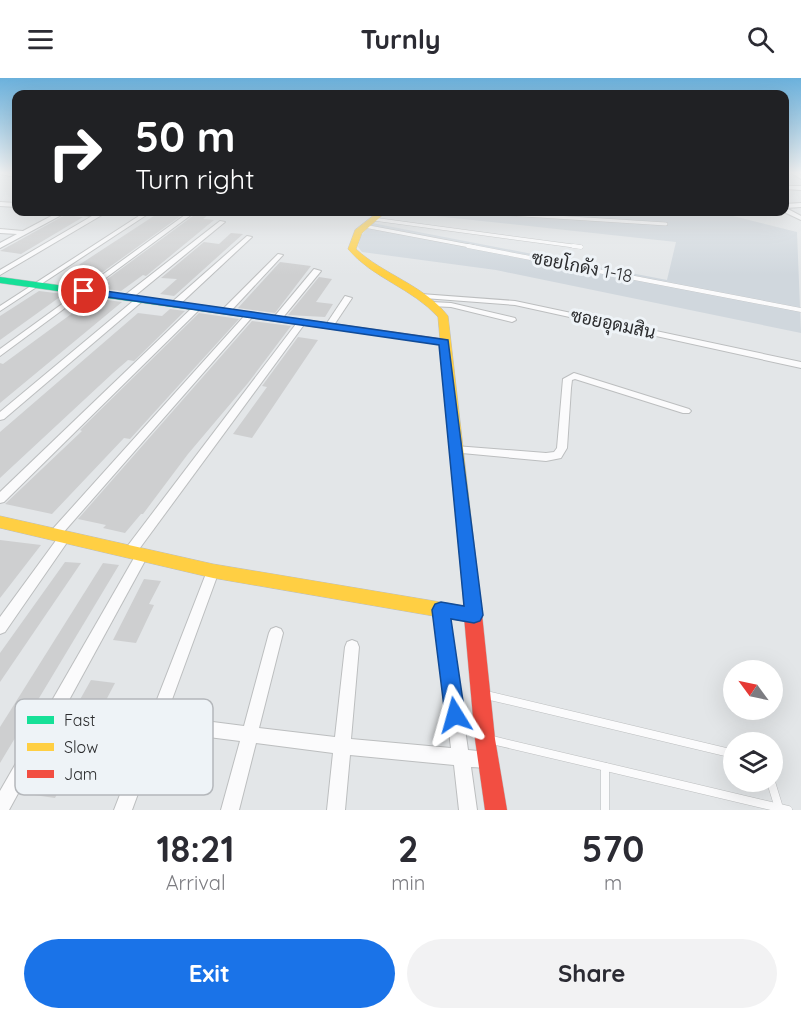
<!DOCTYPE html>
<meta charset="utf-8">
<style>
body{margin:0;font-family:Quicksand,Sarabun,sans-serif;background:#f2f2f3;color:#2b2b33;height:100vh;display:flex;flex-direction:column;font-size:22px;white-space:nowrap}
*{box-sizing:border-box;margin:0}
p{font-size:20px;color:#7c7c81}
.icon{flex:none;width:33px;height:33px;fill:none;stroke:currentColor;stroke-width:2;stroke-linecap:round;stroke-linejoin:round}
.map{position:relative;height:732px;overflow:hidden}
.panel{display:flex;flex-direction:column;background:#fff;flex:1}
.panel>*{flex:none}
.guide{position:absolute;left:12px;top:12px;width:777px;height:126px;border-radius:12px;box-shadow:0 6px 24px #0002;background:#202124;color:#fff;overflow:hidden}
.needle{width:39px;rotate:303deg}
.controls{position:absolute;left:723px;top:582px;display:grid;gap:12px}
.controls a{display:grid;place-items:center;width:60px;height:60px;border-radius:50%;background:#fff;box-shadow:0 6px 24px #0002;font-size:30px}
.pin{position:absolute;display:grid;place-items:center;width:51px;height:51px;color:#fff;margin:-26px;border:3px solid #fff;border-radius:50%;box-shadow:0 2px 6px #0007}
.me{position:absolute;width:66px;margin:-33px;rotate:352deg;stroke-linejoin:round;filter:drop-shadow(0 0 4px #0008)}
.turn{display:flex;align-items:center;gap:21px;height:126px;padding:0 24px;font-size:27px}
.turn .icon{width:78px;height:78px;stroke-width:2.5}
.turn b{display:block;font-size:42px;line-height:51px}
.eta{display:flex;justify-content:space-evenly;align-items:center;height:102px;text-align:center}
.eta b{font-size:36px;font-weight:700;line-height:42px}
.button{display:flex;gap:12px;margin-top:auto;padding:12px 24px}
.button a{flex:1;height:69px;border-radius:36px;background:#1a73e8;color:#fff;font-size:24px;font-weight:700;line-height:69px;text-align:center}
.button a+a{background:#f2f2f3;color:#2b2b33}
header{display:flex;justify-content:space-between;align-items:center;height:78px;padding:0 24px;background:#fff;font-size:27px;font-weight:700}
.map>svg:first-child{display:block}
.built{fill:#d0d7dd}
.building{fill:#cecfd0}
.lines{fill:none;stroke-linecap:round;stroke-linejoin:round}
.lane-far2-casing{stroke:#bcbebf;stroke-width:4}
.lane-far1-casing{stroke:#bcbebf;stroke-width:4.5}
.lane-casing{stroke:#bcbebf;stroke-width:9}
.street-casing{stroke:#bcbebf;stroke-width:2}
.fast-casing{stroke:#bcbebf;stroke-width:1}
.slow-casing{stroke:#bcbebf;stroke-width:1}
.jam-casing{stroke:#bcbebf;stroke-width:1}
.lane-far2{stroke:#fbfbfc;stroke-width:3}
.lane-far1{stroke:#fbfbfc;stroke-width:4}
.lane{stroke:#fbfbfc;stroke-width:8}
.street{fill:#fbfbfc;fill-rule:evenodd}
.fast{fill:#16e098;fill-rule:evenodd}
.slow{fill:#ffcf43;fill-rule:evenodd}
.jam{fill:#f24e42;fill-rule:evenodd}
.route{fill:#1a73e8;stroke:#114b97;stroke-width:1.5}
.labels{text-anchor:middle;stroke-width:6;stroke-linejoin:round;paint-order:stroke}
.far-street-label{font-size:18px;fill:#2b2c2e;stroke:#eef3f7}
.key{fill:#eef3f7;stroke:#b4b7bb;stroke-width:1.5}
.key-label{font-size:16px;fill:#2b2c2e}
</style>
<header><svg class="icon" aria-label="menu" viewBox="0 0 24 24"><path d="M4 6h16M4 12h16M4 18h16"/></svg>Turnly<svg class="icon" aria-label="search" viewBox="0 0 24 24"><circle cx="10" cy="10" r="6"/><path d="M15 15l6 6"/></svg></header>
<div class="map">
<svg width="801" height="732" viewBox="0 0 801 732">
<rect width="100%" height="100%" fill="#e3e6e8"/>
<path class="built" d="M398,134H717L797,154L801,255L496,192L362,174L358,169L361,158L372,145L667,202L676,164Z"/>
<g class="building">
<path d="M160,134H186L93,201L65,196Z"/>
<path d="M197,135L209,136L203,141L214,142L146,198L143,197L121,213L105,211L110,207H104L109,203L106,202Z"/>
<path d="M65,137L83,139L21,176L0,173Z"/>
<path d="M231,155L243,156L174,218L160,216L177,201L161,200L204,164L219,166Z"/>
<path d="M280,184L311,188L275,235L238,230Z"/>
<path d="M319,199L332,201L316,224L333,226L325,239L288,237Z"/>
<path d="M39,213L64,216L0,262V238Z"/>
<path d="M93,220L122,224L0,325V285L3,286Z"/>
<path d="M170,231L185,233L134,283L128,282L113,295L0,400V354L138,235L162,238Z"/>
<path d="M199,235L239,241L130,361L124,360L52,436L5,426L82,353L80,352Z"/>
<path d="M252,243L291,248L248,305L188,376L143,436H141L125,455L103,450L106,447L78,441Z"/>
<path d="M298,259L318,262L252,360L233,356L267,309L262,308Z"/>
<path d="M0,462L41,467L0,520Z"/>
<path d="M65,484L81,485L0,604V575Z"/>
<path d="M103,485L119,487L0,685V649Z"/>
<path d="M144,501L161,503L149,526L154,527L136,565L113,562Z"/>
<path d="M91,602L115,605L55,720L27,716Z"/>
</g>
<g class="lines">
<g class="lane-far2-casing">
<g id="lane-far2">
<path d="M476,134L666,146"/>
<path d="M373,141L581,169"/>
<path d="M364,148L475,169"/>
</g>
</g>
<g class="lane-far1-casing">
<g id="lane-far1">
<path d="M468,168L801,232"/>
<path d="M573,168L581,169"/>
</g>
</g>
<g class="lane-casing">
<g id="lane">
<path d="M486,617L734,676"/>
<path d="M492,662L788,732"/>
<path d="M605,689V732"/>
<path d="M771,704L779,730"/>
</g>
</g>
<g class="street-casing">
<g id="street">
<path d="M0,94L16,97V99L0,96Z"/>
<path d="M790,94H797L801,97V101Z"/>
<path d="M787,108H801V112L785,111L784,110Z"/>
<path d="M0,124L16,125V129L0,128Z"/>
<path d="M801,125V129L786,130L801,138V142L784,134V126Z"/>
<path d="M59,134H107L0,197V192L92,138L65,135L0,170V165L17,156L0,155V151L23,153Z"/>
<path d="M145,134H151L0,233V228Z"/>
<path d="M189,134H195L0,278V271Z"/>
<path d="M361,134H370L381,137L378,139Z"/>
<path d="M220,143L225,144L131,221H125V217Z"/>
<path d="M247,158L252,159L178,228H172V224Z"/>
<path d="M278,176L283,177L229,235H223V231Z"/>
<path d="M314,191L321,193L280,243H274V239Z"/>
<path d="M421,216L515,223L801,284V290L515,227L424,220L420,218Z"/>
<path d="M345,218L352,220L332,250H326L325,248Z"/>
<path d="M138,219H144L145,221L4,341L0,342V334Z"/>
<path d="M431,224L451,225L515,240L516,242L512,244L451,229L431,228Z"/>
<path d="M195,227H198L202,229L4,424L0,425V414Z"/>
<path d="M247,235H250L254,237L62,456L68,457L70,460L68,463L5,554L0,556V539L57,461L50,460L48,457L50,454Z"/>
<path d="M299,242H305L306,244L134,478L130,479L126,478L124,474L126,470Z"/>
<path d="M574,295L689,331L691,333L689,335H683L575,301L572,302L571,310L567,370L561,380L546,383L451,374L450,372L451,370L455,368L546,375L554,374L557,370L563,301Z"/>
<path d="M142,472L146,473L148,477L146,481L9,732H0V713L138,473Z"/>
<path d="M213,488L218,489L219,493L166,638L244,648L269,555L271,551L276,549L281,551L283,555L259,650L335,659L345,569L347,564L352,562L357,564L359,569L351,661L451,670L434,532L436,528L441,526L446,528L448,532L468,672L488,674L494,676L496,682L494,688L488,690L471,689L477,732H459L454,687L350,677L345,732H327L333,675L256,665L239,732H221L240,663L161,653L132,732H114L207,493L208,489Z"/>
</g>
</g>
<g class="fast-casing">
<path id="fast" d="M0,199L337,246L342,249L337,252L0,205Z"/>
</g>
<g class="slow-casing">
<path id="slow" d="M378,134H386L362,155L356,171C384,197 424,207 448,238L481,527L479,531L483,537L480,542L474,545L213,500L0,450V438L213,486L464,528L438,239C412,210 372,200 348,171L355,152Z"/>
</g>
<g class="jam-casing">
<g id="jam">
<path d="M337,246L444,261L449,264L444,267L333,251L332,249Z"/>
<path d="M472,520L478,522L481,527L495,661L507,732H485L475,661L463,527L466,522Z"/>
</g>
</g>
<use href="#lane-far2" class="lane-far2"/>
<use href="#lane-far1" class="lane-far1"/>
<use href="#lane" class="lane"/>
<use href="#street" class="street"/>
<use href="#fast" class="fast"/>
<use href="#slow" class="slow"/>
<use href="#jam" class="jam"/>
</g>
<linearGradient id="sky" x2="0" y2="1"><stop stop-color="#6bb1dc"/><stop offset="0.48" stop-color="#f2f4f5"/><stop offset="1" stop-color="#f2f4f5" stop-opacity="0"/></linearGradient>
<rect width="801" height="197" fill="url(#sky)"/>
<path class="route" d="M84,210L448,262L483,537L480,543L474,545L451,541L465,637L462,644L455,647L448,644L445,637L432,532L435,526L441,524L464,528L439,267L80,215L79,213Z"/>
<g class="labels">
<g class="far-street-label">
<text transform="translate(582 189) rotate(11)" y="6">ซอยโกดัง 1-18</text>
<text transform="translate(613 246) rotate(12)" y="6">ซอยอุดมสิน</text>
</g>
</g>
<rect x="15" y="621" width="198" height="96" rx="9" class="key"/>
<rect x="27" y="638" width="27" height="8" fill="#16e098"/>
<rect x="27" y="665" width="27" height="8" fill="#ffcf43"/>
<rect x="27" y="692" width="27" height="8" fill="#f24e42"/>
<g class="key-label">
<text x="64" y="648">Fast</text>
<text x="64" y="675">Slow</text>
<text x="64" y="702">Jam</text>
</g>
</svg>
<div class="controls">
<a><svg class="needle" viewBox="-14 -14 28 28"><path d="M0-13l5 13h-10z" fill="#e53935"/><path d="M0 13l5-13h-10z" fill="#7c7c81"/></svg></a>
<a><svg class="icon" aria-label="layers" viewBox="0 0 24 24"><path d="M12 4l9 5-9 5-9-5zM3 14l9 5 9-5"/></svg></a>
</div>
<div class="pin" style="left:84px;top:213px;background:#d93025"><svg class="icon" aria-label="arrive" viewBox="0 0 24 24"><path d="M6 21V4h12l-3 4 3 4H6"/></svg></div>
<svg class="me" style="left:455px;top:637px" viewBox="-20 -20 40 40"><path d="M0-17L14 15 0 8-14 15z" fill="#1a73e8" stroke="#fff" stroke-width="4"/></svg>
<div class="guide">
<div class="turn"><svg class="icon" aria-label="right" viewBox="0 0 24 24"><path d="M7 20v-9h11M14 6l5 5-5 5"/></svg><div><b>50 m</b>Turn right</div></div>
</div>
</div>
<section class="panel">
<div class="eta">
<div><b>18:21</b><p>Arrival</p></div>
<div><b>2</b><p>min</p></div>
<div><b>570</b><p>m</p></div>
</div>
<div class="button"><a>Exit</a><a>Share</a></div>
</section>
